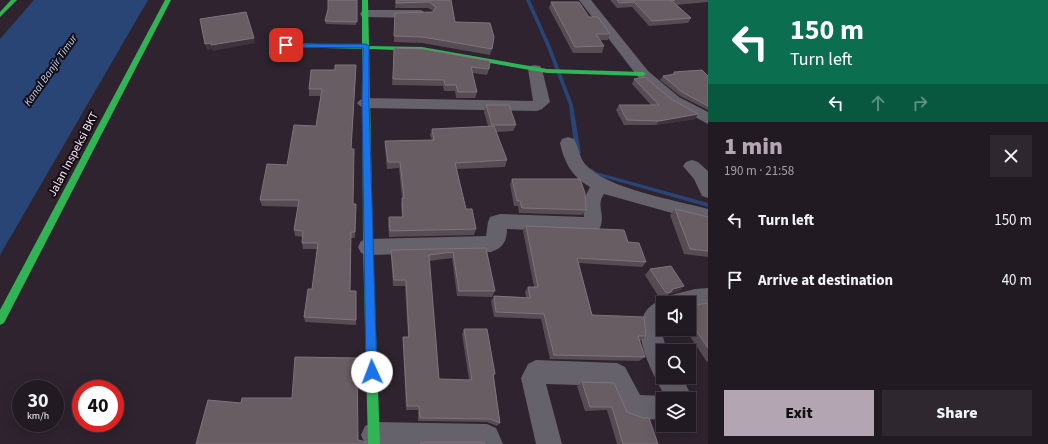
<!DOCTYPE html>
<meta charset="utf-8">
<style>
body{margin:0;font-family:"Source Sans 3",sans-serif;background:#2e272f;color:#f1f3f6;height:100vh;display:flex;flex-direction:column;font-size:15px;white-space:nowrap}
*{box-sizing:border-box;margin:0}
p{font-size:13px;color:#a2a1a5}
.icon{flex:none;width:22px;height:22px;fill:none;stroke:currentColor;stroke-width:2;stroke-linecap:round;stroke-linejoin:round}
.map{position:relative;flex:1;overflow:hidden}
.sheet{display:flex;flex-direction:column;background:#221a22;width:340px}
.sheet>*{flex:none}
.hud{background:#0b6e4f;color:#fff;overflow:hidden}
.tools{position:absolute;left:656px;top:296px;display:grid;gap:8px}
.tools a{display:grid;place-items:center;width:40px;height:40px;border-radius:0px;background:#221a22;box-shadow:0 4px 16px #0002,0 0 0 1px #3f3840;font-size:20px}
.speed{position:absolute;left:12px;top:380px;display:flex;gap:8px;font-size:20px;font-weight:700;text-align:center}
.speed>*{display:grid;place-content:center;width:52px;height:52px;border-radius:50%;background:#221a22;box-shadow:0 4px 16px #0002,0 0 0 1px #3f3840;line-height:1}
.speed small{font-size:10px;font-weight:400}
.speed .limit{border:6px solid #d22;background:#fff;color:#111}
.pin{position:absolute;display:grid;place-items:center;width:34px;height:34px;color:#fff;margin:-17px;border-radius:8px;box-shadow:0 2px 6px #0006}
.me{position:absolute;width:44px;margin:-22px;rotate:358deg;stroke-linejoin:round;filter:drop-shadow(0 0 3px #0008)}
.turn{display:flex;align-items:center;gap:14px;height:84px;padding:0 16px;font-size:18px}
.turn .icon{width:52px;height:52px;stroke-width:2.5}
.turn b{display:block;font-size:28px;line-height:34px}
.lanes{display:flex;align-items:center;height:38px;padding:0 16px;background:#0003;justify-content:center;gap:20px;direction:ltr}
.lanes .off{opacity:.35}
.round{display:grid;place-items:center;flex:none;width:42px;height:42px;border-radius:0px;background:#2e272f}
.head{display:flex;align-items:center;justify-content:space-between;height:68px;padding:0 16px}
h1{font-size:24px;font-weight:800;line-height:30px;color:#b3a6b2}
.primary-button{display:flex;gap:8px;margin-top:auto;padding:8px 16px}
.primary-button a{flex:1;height:46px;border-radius:0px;background:#b3a6b2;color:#111;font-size:16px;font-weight:800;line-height:46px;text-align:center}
.primary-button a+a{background:#2e272f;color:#f1f3f6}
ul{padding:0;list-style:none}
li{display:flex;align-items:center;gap:12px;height:60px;padding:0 16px}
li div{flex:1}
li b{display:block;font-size:15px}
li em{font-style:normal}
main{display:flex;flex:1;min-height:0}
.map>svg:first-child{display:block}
.water{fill:#284576}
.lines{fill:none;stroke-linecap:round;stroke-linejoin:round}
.stream{fill:#284576;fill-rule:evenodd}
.street{fill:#65626c;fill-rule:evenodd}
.fast{fill:#30b455;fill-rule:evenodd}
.wall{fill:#574c53}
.shaded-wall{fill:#3f343c}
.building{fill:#695d64;stroke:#80747c}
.route{fill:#1a73e8;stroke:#114b97}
.labels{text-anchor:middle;stroke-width:4;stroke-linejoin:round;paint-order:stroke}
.far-water-label{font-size:11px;font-style:italic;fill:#bfd4f5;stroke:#150c14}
.street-label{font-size:12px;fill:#faecf9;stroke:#150c14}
</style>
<main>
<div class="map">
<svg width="708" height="444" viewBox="0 0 708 444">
<rect width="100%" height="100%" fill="#2e232e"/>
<path class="water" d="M34,0H148L0,255V39Z"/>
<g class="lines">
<g class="stream">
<path d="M526,0H530L551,47L573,105L581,153L580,154L578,155L575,153L569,105L547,47Z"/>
<path d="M591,168L596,172L708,203V207L592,174L588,170Z"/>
</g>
<g class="street">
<path d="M579,0H591L648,71L679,97L708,112V124L669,103L638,77Z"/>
<path d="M366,10H421L427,14L421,18L362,17L360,14L362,11Z"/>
<path d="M535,65L540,66L542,69L550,102L542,109L537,111L365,108L360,106L357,103L360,100L365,98L533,101L528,69L530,66Z"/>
<path d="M568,137L574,139C579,147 579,157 585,164C606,189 676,200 708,209V223L604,194C595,207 607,214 599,230L592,233L507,229C507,241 503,248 491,252L368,255L361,253L358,247L361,241L368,239L486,236L488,222L490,217L500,214L584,217L582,203L590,187C572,177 564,162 560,143L562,139Z"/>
<path d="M692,160L698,162L708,171V198L702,196L694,179L683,166L686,162Z"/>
<path d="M708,288V306L689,309V303H663V337L667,351H663V377H682L693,399L690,408L689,399H663V419L637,420L623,415L610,386L546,384L562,444H536L521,378L528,364L536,360L617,363L625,367L640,395L665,396C651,370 619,315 663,299L666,300L667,296L695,289Z"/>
<path d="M374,422L487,424L496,428L503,444H365L361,435L365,426Z"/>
</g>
<g class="fast">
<path d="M11,0H17L0,17V12Z"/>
<path d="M165,0H171L4,323L0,325V310Z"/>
<path d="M362,0H368L369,46L422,47L547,69L643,72L646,74L643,76L547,73L422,51L369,49L373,247L380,444H368L363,247L362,49L286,47L283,45L286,43L362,45Z"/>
</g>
</g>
<g class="wall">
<path d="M357,0L356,25L326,24L325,21L328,9Z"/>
<path d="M396,0H451L455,22L492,49L490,55L422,43L394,42L395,13L433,12V11L428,8H395Z"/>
<path d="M610,0H708V2L676,5L691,18L688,23L649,26L632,7L617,8Z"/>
<path d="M551,2L589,17L610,34L608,40H600L604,46L602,53H573L549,8Z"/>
<path d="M394,48L489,69L487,75L472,73L477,92L475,98H456L455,91H444L443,86L392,85Z"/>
<path d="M356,65L351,149L353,204H356L355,238H351L350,291L356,320V325L305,322L304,317L312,289L317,249H303L302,243L303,237L295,236L294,230L298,207L262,206L260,200L316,126L321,96H309V89L335,70Z"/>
<path d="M674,72L708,76V110L680,96L660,80L663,76L672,75Z"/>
<path d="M634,79L671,99L698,114L695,119L656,125H624L616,110L619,105H651L632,84Z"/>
<path d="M486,105L516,125L513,131L496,132L507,160L505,167L457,169L466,209L476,229L474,235L389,237L388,223L389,217H402L401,205L402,198L399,168L387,169L385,147V141L432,140L430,135L432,129L488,126L484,112Z"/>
<path d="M512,179L586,210L582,215L519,213L518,206H514L510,184Z"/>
<path d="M675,209L708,217V257L684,254L670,215Z"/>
<path d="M526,226L628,242L646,262L642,267L579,263L592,315L646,336L640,341H639L645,357L639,361L550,359L541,319L494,317L491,301L494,296L526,297L525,292L528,287H534L523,231Z"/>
<path d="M486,248L495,291L492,297L457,296L452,258L429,261L439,379L469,380L462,334L464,329L495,374L494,376L500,423L497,426L487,422L418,421V410H406L403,342V337H408L405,286H393L391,256V250Z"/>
<path d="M650,269L684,286L678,292L669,294L665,298L660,299L645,275Z"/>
<path d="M675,299H693L696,305L708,303V361L707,362L685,329H689V303H670Z"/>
<path d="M582,382L627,412L658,444H617L607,410L585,411L577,386Z"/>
</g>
<g class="shaded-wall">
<path d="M254,38L255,43L213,51L212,49L207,50L205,44Z"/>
<path d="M356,65V71L351,155V149Z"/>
<path d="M698,114L695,119L656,125L659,121Z"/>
<path d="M684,286L678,292L669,294L673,289Z"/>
</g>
<g class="building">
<path d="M328,0H357V22L325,21L328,9Z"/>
<path d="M396,0H451L455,22L490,23L494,37L492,49L423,37L394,36L395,13L433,12L436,7L429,2L396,3Z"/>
<path d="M617,0H675H671L691,18L652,21L634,2L619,3Z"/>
<path d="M551,2H579L589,17H598L610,34H596L604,46L575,47Z"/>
<path d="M246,12L254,38L211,45V43L205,44L200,19Z"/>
<path d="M394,48L423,49L490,61L489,69L471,67L477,92H458L456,85H445L444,80L393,79Z"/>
<path d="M335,65H356L351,149H354L353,204H356L355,232H351L350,291H356V320L304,317L308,289H312L318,243H302L303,231L294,230L299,200H260L267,164L287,165L294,125L316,126L322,89H309L311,70H335Z"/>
<path d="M702,70L708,76V106L682,92L663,76L675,74L674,72Z"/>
<path d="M645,77L671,99L698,114L659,121L627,120L619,105H659L634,79Z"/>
<path d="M486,105H509L516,125H492Z"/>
<path d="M494,126L507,160L455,163L466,209H472L476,229L390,231L389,217H403L402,198H404L400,162H388L385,141L434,140L432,129Z"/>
<path d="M512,179H580L585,193L586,210L522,208L520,201H517Z"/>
<path d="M675,209L708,217V251L690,249Z"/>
<path d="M526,226L624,230L628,242L639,243L646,262L577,258L592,315L644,317L646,336H638L645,357L554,355L544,314L496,312L494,296L530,298L528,287H538Z"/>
<path d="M486,248L495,291H459L453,252L429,255L439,379L472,380L464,329H487L495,374H493L500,423L490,419L420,418L419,406H407L403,337H409L406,280H394L391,250Z"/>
<path d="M671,266L684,286L673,289L671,292L666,293L650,269Z"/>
<path d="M675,299H693L696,305L708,303V348L689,320V303H677Z"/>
<path d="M295,357L357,358L358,440L366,442V444H196L208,400L241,403L242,398H292Z"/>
<path d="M582,382L614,383L627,412L643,418H649L658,444H623L612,407H590Z"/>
<path d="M421,442H484L485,444H421Z"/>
</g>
<path class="route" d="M284,44H366L369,46V103L377,372L376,376L372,378L368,376L366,372L362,103L363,48L286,47L283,45Z"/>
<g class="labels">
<g class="far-water-label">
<text transform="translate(50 70) rotate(-55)" y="4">Kanal Banjir Timur</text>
</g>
<g class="street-label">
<text transform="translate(73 154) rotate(-62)" y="4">Jalan Inspeksi BKT</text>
</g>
</g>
</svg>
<div class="tools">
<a><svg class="icon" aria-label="sound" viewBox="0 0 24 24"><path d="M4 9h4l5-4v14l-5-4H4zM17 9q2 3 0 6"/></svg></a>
<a><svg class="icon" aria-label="search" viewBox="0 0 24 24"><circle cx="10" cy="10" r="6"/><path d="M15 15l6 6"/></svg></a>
<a><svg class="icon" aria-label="layers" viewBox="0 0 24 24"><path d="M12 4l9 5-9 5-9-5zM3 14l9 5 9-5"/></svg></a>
</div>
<div class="speed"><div>30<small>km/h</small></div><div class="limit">40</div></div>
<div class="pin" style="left:286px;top:45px;background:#d93025"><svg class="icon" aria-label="arrive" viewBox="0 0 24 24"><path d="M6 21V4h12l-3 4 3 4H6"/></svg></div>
<svg class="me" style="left:372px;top:372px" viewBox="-20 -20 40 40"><circle r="19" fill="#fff"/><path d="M0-13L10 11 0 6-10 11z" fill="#1a73e8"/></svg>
</div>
<section class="sheet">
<div class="hud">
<div class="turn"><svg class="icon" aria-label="left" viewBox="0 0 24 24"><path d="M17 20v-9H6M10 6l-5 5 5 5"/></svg><div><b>150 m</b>Turn left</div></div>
<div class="lanes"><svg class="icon" aria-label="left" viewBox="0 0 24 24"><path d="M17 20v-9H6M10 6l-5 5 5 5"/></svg><svg class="icon off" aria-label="ahead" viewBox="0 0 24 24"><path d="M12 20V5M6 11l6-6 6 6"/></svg><svg class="icon off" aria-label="right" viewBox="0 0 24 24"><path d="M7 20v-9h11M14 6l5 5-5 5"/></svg></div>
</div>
<div class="head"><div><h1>1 min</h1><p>190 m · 21:58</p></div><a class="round"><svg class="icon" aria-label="close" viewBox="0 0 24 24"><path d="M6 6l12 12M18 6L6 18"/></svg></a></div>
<ul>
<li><svg class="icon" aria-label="left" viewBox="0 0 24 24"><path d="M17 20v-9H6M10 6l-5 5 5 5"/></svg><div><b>Turn left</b></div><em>150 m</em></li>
<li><svg class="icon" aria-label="arrive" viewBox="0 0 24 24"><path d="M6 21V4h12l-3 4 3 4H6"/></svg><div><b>Arrive at destination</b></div><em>40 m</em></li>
</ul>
<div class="primary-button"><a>Exit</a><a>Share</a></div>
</section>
</main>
